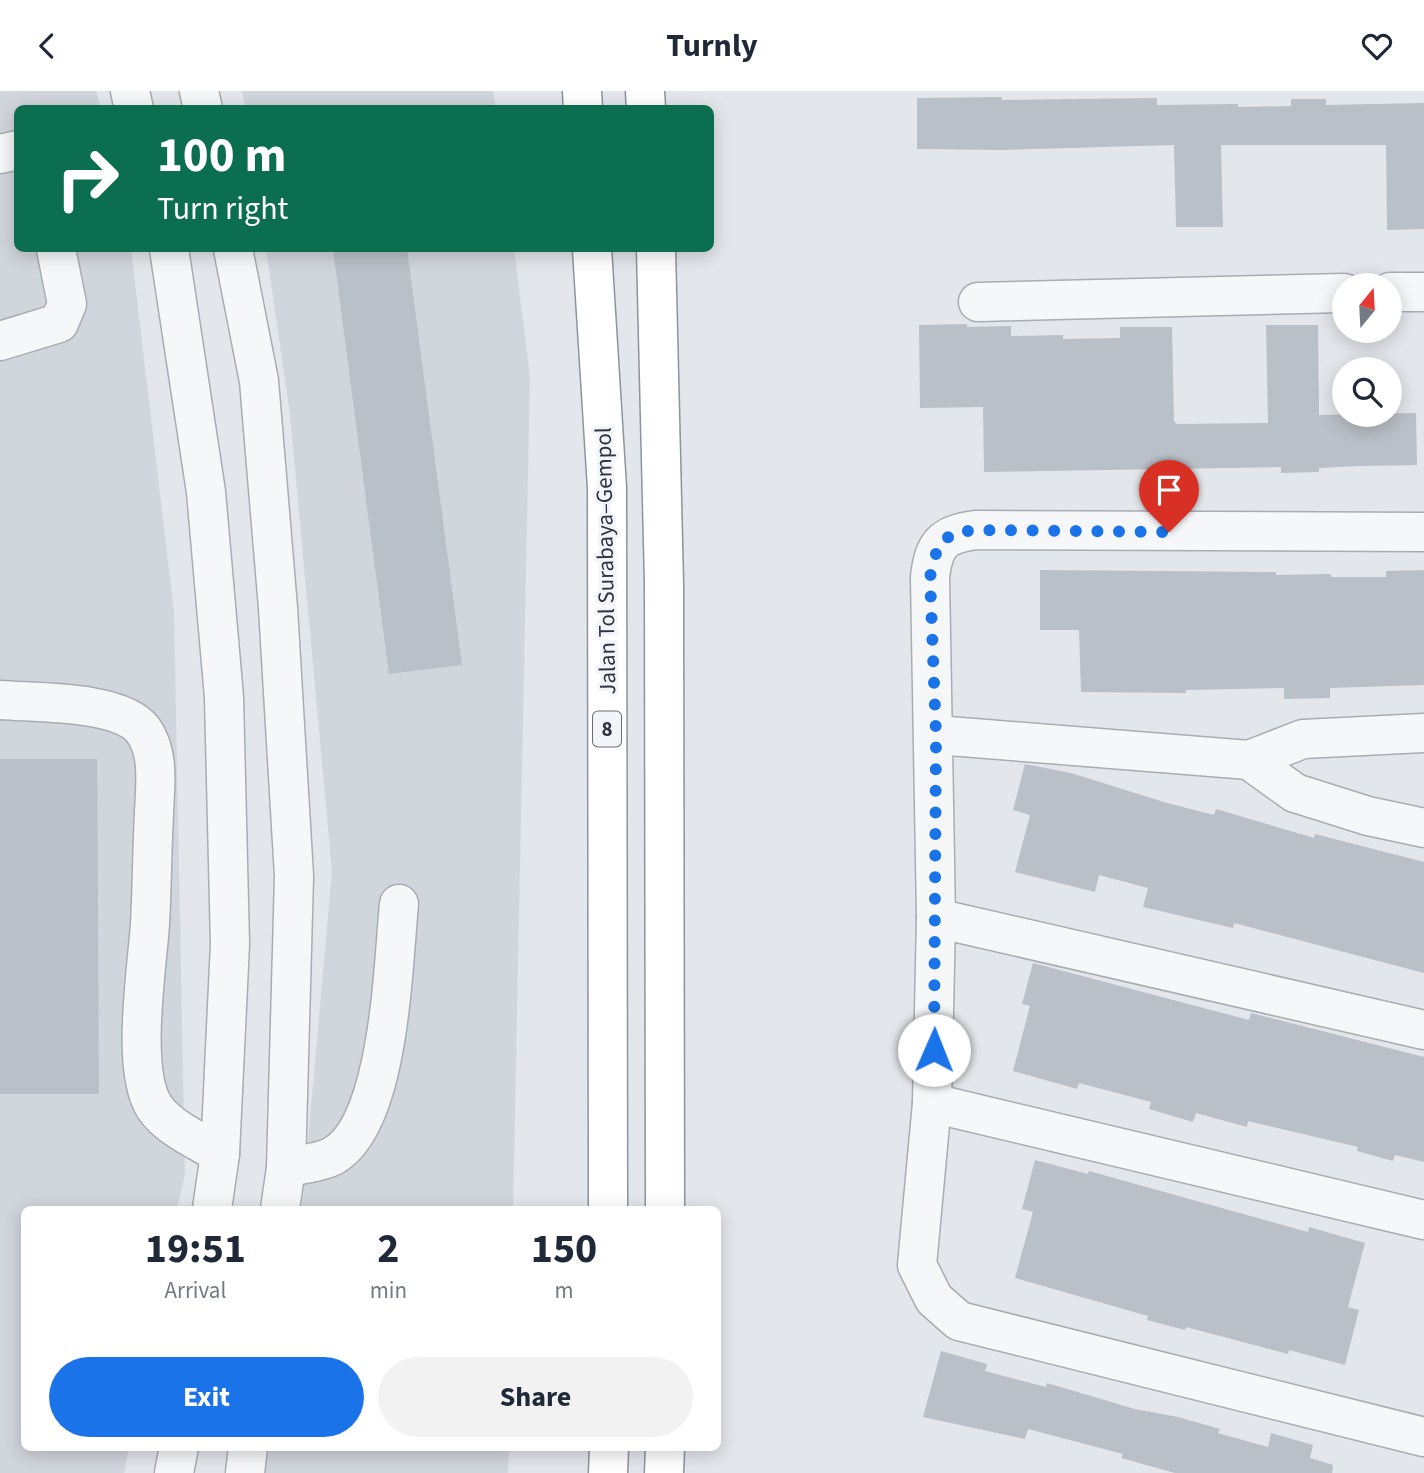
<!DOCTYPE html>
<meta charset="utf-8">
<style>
body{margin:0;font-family:"Source Sans 3",sans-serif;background:#f2f2f3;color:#1f2937;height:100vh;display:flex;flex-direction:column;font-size:26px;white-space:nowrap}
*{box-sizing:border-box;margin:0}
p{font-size:23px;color:#747a83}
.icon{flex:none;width:38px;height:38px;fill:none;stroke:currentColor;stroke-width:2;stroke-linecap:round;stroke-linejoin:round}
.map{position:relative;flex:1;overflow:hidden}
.side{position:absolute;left:21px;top:1115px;width:700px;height:245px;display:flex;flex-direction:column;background:#fff;border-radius:10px;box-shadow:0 4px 18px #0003}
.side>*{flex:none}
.hud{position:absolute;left:14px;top:14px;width:700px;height:147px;border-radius:10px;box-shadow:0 4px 18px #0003;background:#0b6e4f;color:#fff;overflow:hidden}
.needle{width:46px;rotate:18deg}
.buttons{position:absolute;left:1332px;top:182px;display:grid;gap:14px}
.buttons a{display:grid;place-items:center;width:70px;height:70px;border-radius:50%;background:#fff;box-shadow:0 4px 18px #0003;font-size:35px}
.pin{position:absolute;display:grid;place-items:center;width:60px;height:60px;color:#fff;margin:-72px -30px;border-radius:50% 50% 50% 0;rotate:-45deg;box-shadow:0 0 7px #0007}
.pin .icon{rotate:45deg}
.me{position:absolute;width:77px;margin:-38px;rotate:1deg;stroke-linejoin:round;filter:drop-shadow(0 0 5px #0008)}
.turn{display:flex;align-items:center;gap:24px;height:147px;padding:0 28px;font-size:32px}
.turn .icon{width:91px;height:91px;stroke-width:2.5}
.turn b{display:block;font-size:49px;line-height:60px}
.eta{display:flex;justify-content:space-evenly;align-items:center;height:119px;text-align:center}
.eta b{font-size:42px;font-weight:700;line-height:49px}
.cta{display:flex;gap:14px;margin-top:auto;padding:14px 28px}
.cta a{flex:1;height:80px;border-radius:42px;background:#1a73e8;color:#fff;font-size:28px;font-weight:700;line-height:80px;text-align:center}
.cta a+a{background:#f2f2f3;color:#1f2937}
header{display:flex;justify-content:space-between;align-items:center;height:91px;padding:0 28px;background:#fff;font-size:32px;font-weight:700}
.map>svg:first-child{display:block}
.built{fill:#d1d5dc}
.building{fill:#bac0c7}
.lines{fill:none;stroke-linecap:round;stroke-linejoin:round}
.minor-casing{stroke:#a8adb4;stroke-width:41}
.highway-casing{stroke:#8b94a0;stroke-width:41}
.minor{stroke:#f6f7f9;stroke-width:38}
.highway{stroke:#fff;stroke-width:38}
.route{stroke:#1a73e8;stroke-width:12;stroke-dasharray:0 21.6}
.labels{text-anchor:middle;stroke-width:7;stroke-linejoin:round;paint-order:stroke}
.shield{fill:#f3f5f8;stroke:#686f78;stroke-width:2}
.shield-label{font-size:21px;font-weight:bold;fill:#2c3541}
.street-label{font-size:23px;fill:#2c3541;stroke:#f3f5f8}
</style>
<header><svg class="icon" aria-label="back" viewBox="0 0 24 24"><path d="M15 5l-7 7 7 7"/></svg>Turnly<svg class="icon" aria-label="heart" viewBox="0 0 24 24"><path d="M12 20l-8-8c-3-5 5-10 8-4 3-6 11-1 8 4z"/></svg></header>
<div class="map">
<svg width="1424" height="1382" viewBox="0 0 1424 1382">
<rect width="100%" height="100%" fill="#e3e6ea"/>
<g class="built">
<path d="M0,0H96L101,17L18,18V158H131L174,521L185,1083L177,1118H24V1356H129L124,1382H0Z"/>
<path d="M242,0H493L496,17H245Z"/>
<path d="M266,158H514L530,285L513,1118H302L332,780L290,323Z"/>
<path d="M259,1356H509L508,1382H254Z"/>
</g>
<g class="building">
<path d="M1002,6V9L1157,7V14L1238,13V16L1291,15V8H1326V14L1424,12V138L1387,139L1386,54H1221L1223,136H1176L1174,54L1002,59L917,58V7Z"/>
<path d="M333,158H407L462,574L389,583Z"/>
<path d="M967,233V236L1011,235V245L1063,244V248L1120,247V236H1172L1174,330L1177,333L1268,332L1266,234H1318L1319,324L1416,322L1417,374L1358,375L1319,377V381L1281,382V376L984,381L983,316L920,317L919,234Z"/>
<path d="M1040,479L1276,481V484L1331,483V486H1386V480L1424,479V594L1330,597V607L1284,608V597L1186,599V602L1081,601L1079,539H1040Z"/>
<path d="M0,668H97L99,1003H0Z"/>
<path d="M1025,673L1071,682L1167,712L1214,724L1216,718L1314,747L1315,743L1424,771V882L1234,832L1233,837L1143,816L1148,797L1099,784L1095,801L1015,781L1030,724L1013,719Z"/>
<path d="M1033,872L1249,929L1251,922L1424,966V1071L1395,1064L1393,1070L1357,1060L1358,1056L1248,1030L1247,1036L1196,1022L1193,1031L1149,1018L1151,1011L1079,992L1077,998L1013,980L1030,915L1022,913Z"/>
<path d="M1035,1069L1088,1083L1089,1080L1308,1141L1309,1136L1365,1152L1348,1216L1359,1219L1345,1274L1289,1259L1288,1263L1186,1236L1185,1239L1147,1229L1148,1225L1015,1187L1033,1121L1022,1118Z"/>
<path d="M941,1260L987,1273L985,1280L1046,1296L1047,1292L1135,1318L1178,1326L1220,1338L1218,1342L1268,1356L1271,1342L1313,1354L1310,1367L1333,1374L1332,1382H1175L1121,1367L1123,1363L1028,1338L1025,1348L923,1326Z"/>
</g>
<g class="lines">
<g class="minor-casing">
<g id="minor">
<path d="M130,0L134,18"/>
<path d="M199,0L203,18"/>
<path d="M0,63L18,59"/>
<path d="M169,158L206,401L224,606L230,853L220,1063L212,1118"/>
<path d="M233,158L259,290L278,517L294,785L286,1077L280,1118"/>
<path d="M1390,201H1424"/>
<path d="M978,211L1344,202"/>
<path d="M0,250L59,232L67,213L56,158"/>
<path d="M1424,441L975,439C942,444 934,453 930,486L936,827L932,1012L917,1174L934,1208L959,1230L1424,1346"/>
<path d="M0,609C35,612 120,609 143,639C160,662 155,695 154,722C152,759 152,796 150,833C147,878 130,980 155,1017C169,1037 199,1050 220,1063"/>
<path d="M936,644L1249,669L1303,648L1424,642"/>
<path d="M1249,669L1295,702L1368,725L1424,737"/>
<path d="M936,827L1424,939"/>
<path d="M932,1012L1424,1129"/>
<path d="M286,1077C300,1073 320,1072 333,1065C390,1033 393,873 399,813"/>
<path d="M174,1382L179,1356"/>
<path d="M245,1382L248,1356"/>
</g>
</g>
<g class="highway-casing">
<g id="highway">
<path d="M582,0L583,18"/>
<path d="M645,0L646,18"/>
<path d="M592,158L607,397L608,1118"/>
<path d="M656,158L664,493L665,1118"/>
<path d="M608,1382L609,1356"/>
<path d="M664,1382L665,1356"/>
</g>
</g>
<use href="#minor" class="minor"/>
<use href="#highway" class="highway"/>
</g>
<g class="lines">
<path class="route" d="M934,959L936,644L930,486L938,455L953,442L975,439L1169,441"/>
</g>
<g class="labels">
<rect class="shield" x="593" y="620.5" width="28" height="35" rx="5"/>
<g class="shield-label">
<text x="607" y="645">8</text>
</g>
<g class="street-label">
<text transform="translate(605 470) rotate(-91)" y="8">Jalan Tol Surabaya–Gempol</text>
</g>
</g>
</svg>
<div class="buttons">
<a><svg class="needle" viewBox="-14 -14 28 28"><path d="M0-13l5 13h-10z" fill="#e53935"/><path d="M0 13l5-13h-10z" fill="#747a83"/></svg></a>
<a><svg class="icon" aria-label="search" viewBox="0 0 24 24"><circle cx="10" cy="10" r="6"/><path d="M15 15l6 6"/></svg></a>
</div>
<div class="pin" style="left:1169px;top:441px;background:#d93025"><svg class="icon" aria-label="arrive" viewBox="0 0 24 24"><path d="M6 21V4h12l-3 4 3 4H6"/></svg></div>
<svg class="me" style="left:934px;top:959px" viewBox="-20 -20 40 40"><circle r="19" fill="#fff"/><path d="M0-13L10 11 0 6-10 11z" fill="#1a73e8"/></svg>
<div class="hud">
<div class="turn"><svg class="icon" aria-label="right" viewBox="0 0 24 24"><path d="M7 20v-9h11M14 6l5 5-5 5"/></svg><div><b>100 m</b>Turn right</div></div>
</div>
<section class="side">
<div class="eta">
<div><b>19:51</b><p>Arrival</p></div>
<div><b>2</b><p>min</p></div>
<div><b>150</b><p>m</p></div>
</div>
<div class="cta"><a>Exit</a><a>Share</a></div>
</section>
</div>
